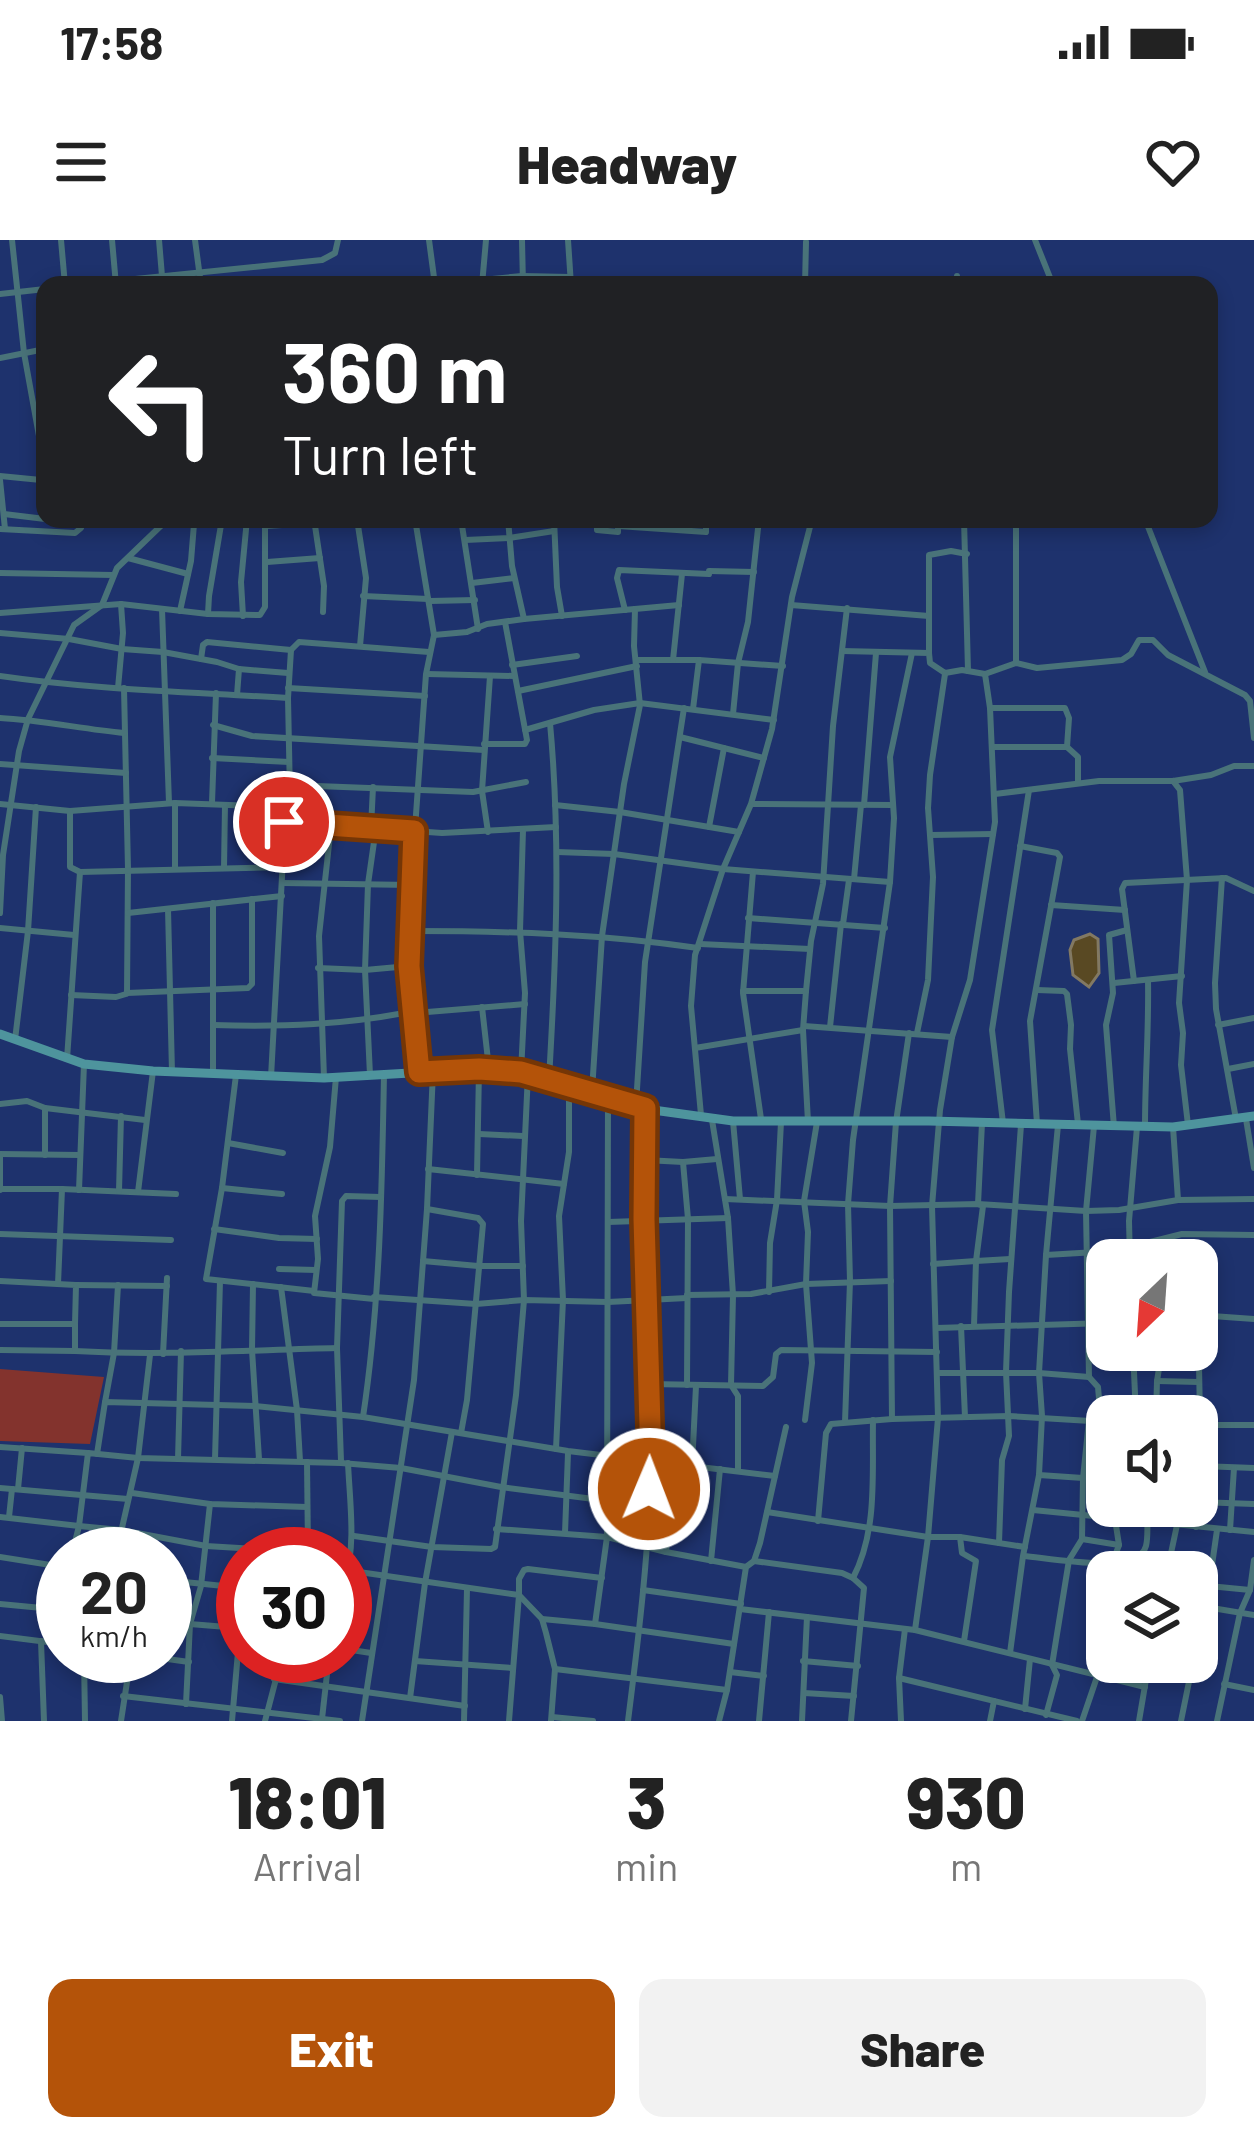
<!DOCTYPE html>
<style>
body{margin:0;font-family:Barlow,sans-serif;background:#f2f2f2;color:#222;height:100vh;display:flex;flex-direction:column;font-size:45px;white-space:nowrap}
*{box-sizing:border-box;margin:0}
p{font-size:39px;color:#767676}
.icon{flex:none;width:66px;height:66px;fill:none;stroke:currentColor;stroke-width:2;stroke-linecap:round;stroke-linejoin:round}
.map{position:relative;height:1481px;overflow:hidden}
.drawer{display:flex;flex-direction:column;background:#fff;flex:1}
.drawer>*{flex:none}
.guide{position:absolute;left:36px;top:36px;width:1182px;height:252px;border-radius:24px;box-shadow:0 6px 18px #0003;background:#202124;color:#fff;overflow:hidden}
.needle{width:78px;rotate:205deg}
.buttons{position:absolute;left:1086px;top:999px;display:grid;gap:24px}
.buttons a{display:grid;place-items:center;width:132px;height:132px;border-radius:24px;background:#fff;box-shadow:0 6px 18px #0003;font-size:60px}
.speed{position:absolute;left:36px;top:1287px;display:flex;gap:24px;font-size:60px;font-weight:700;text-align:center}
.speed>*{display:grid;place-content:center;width:156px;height:156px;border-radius:50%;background:#fff;box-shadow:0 6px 18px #0003;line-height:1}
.speed small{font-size:30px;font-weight:400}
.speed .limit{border:18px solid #d22;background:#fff;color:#111}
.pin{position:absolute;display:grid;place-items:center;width:102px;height:102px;color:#fff;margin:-51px;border:6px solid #fff;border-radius:50%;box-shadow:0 3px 12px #0007}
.me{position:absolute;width:132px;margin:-66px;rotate:1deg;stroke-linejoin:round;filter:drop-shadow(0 0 9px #0008)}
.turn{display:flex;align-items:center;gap:42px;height:252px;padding:0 48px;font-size:54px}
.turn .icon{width:156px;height:156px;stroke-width:2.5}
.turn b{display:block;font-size:84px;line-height:102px}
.eta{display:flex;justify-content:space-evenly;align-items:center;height:204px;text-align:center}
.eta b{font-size:72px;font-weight:800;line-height:84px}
.cta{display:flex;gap:24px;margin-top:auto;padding:24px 48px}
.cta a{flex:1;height:138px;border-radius:24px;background:#b45309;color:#fff;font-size:48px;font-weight:800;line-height:138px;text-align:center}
.cta a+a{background:#f2f2f2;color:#222}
.status{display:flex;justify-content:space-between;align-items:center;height:84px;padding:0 60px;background:#fff;direction:ltr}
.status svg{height:33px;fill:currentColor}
header{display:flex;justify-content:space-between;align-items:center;height:156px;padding:0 48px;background:#fff;font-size:54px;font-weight:800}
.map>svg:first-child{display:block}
.green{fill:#83332d}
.water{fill:#594923;stroke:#827963;stroke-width:3}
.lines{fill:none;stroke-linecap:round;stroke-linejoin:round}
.street{stroke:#497379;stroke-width:6}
.secondary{stroke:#4e949d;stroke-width:9}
.route-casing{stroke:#753606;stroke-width:30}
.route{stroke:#b45309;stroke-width:21}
</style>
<div class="status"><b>17:58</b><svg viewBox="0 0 49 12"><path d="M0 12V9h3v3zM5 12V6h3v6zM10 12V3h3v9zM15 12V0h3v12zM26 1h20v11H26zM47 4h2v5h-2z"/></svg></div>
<header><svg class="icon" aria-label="menu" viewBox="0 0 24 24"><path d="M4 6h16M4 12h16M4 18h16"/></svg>Headway<svg class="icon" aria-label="heart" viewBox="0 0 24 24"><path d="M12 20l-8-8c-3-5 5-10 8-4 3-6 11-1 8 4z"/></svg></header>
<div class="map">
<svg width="1254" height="1481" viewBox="0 0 1254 1481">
<rect width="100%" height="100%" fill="#1e326d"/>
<path class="green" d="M0,1129L104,1137L90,1204L0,1201Z"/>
<path class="water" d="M1090,694L1098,699L1099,733L1089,747L1073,735L1070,710L1074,700Z"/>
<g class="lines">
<g class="street">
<path d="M12,0L24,113L41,207L43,240"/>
<path d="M61,0L65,45"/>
<path d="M112,0L116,45"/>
<path d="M159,0L162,36"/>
<path d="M195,0L201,45"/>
<path d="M429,0L435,45"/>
<path d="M522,0L523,45"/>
<path d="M568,0L571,45"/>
<path d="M1035,0L1053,45"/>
<path d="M76,45L322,20L335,13L338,0"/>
<path d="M431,45L522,36L570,37"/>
<path d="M482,45L486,0"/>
<path d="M760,45V39"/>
<path d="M805,45L806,2"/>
<path d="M957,45V36"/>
<path d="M0,54L45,49"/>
<path d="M0,118L45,109"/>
<path d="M0,236L41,240"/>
<path d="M0,240L5,289"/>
<path d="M4,274L45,279"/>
<path d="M46,279L118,284L165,280"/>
<path d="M314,279L324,346L323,372"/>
<path d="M357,279L366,338L360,406"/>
<path d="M415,279L434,395L426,434L411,645L409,726L419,832"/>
<path d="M461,279L478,389"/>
<path d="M508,279L512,326L524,379"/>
<path d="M554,279L557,347L562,376"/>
<path d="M597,279V290L618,292V286L706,292V279"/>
<path d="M964,279L968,431"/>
<path d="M1145,279L1205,432"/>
<path d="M266,286L314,283"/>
<path d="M0,289L75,293L81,288L83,281"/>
<path d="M465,300L509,298L554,291"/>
<path d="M128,318L188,334"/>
<path d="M267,322L320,318"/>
<path d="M709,331L754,332"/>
<path d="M0,333L113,335"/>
<path d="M472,343L514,338"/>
<path d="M363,356L428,359"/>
<path d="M430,361L475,360"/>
<path d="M791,365L929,376"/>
<path d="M162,369L169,563"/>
<path d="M625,370L617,338L619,330L709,334"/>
<path d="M180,371L191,321L194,284L205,283"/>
<path d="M0,373L121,364L208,374L260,375L265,367V279"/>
<path d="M208,374L209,356L222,279"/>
<path d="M243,376L241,342L247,279"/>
<path d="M0,393L69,399L122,409L163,412L217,422L239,429L288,433"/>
<path d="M434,395L467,392L487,384L524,379L679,365"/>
<path d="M842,411L929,413L930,423L945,433L962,430L985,434L1016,423L1037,428L1122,420L1131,414L1139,400H1153L1168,415L1245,455L1250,461L1254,498"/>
<path d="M929,413V315L951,311L967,314"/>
<path d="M201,419L203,405L207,402L291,410L299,402L429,412"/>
<path d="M637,420H699L783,426"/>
<path d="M673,420L682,334"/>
<path d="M1016,423V279"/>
<path d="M512,425L577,416"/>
<path d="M427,434L514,436"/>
<path d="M0,436C95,450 192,452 288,458"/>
<path d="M118,448L123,393L121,364"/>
<path d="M124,448L128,629L127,753L248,748L252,744V659"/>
<path d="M288,448L425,456"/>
<path d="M518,451L637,426"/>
<path d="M237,455L239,429"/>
<path d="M990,468H1065L1069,478L1067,507"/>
<path d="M693,469L699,420"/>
<path d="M733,474L738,423L748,382L759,279"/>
<path d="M0,478C41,480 82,489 124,493"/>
<path d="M213,485L252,496L484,510"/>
<path d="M525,490L594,470L640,463L774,480"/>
<path d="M680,497L764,518"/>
<path d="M484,504H525L527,500L505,382"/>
<path d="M992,507H1067L1078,517V543"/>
<path d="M212,518L289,522"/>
<path d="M0,524L126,533"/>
<path d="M1173,541L1180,550L1187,640L1179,763L1183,793L1181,825L1188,885"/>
<path d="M291,545L473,552L526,542"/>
<path d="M995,554L1099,541H1173L1211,535L1234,526H1254"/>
<path d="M212,563L216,453"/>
<path d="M0,564L70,571L175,563L286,567"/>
<path d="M752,564L893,565"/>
<path d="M555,565L620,572L739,592"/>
<path d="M864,565L876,413"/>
<path d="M285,582L442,593L556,587"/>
<path d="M709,587L724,508"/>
<path d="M371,588L373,547"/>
<path d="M488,592L482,551L490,436"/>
<path d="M931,595L993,594"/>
<path d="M1020,606L1057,613L1060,617L1030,781L1037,884"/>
<path d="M557,612L614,614L723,629L890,642"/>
<path d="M175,628V563"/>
<path d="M224,628L225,565"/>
<path d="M80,632L284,627"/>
<path d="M753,632L743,753L761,879"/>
<path d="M1222,638L1215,743L1216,769L1236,879"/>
<path d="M854,639L861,565"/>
<path d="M283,643L411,645"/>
<path d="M1051,665L1125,670"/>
<path d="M168,669L172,832"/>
<path d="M0,673L3,615L19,511L28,479L74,385L102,365L117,328L168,279"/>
<path d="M128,673L282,656"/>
<path d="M748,678L885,688"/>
<path d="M843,684L849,640"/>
<path d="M0,688L74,695"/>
<path d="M411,691C507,691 602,694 698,708"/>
<path d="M700,704L810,709"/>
<path d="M318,728L365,730L409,726"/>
<path d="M1134,741L1122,649L1125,643L1226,638L1254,651"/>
<path d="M1114,743L1182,736"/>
<path d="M1037,750L1064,751L1067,754L1071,785L1070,809L1078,884"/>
<path d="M743,751H806"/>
<path d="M71,755L116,757L126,754"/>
<path d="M482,767L489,829"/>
<path d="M415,773L525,764"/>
<path d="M213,785C281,787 347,785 414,771"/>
<path d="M1218,785L1254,778"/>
<path d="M804,786L952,797"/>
<path d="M830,787L841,684"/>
<path d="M917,793L928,740L933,637L928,568L930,535L945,434"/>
<path d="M15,800L28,691L36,567"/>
<path d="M695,808L803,790"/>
<path d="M67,819L80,632L70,627V571"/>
<path d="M1228,829L1254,824"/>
<path d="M521,832L525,753L520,691L523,590"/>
<path d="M213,833V663"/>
<path d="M236,835L222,948L206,1039L314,1051"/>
<path d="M370,835L365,730L368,644L376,588"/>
<path d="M271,837L285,582L290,555L288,458L291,410"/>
<path d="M336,837L330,907L315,976L318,1019L314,1053L374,1059"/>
<path d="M324,838L319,696L331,586"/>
<path d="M549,839C556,720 561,602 550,483"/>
<path d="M592,851L602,696L624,544L640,465L634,406L635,369"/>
<path d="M0,864L27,861L45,868L145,880"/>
<path d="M636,865L645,722L684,468"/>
<path d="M45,868V915"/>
<path d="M701,875L691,766L695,715L723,629L751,564L772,489L792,357L812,279"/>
<path d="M1246,879L1254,928"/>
<path d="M712,880L728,978L733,1055L731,1145L738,1156V1231"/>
<path d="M733,881L740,959"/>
<path d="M808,882L803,790L806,751L811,701L823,644L833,486L847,368"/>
<path d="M982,883L978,964L983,966L976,1021L1010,1019"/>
<path d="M1003,883L992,790L1029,550"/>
<path d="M1094,886L1086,971L1089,1137L1098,1147L1101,1181"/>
<path d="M1145,886C1145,837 1149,789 1148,740"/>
<path d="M1114,887L1106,785L1113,753L1109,695L1127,690"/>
<path d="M1173,887L1178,960"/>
<path d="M479,894L523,896"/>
<path d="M228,903L283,913"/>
<path d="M0,914L80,915"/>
<path d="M0,914V950"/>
<path d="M645,920L683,922L717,919"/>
<path d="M683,922L688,979L687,1145"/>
<path d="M428,929L564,944"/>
<path d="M477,935L479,830"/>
<path d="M222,948L282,954"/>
<path d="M0,949H62L58,1044"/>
<path d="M62,949L176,954"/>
<path d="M79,950L84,824"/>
<path d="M119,951L121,876"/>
<path d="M138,952L153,831"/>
<path d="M725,959L890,966L978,964L1086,971L1119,970L1178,960L1254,959"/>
<path d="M427,969L478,978L483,984L467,1160L461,1193"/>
<path d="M608,982L728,978"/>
<path d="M214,989L279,998L317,999"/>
<path d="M0,994L171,1000"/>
<path d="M1158,1001L1159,1020"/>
<path d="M1130,1007L1182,994L1254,995"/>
<path d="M1046,1015L1130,1010"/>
<path d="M1130,1020L1129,981L1137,887"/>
<path d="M423,1021L478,1026H523"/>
<path d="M933,1024L976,1021L974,1086"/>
<path d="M279,1029L316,1030"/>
<path d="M0,1041L76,1045L75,1084"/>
<path d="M253,1044L252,1110L259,1219"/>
<path d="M76,1045L167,1046"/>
<path d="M281,1047L297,1170L300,1221"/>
<path d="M769,1052L770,1003L777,960L781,882"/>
<path d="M687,1055L751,1054L806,1044L891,1041"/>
<path d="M374,1057L476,1064L524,1060L608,1062L687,1058"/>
<path d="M1198,1075L1254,1079"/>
<path d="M0,1084H75V1111L0,1110"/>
<path d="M961,1086L965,1177"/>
<path d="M936,1088L1107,1083"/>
<path d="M1133,1110L1136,1176"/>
<path d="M75,1111C163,1116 250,1110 337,1108"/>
<path d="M163,1114L167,1038"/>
<path d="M938,1133H1039L1089,1137"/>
<path d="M1157,1141L1198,1142"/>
<path d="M649,1144L763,1146L773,1137L776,1114L781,1110L937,1112"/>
<path d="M105,1162L114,1113L118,1045"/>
<path d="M1156,1176L1157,1141L1162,1110"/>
<path d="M363,1177C380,1064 382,949 384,834"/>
<path d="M892,1179L890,966L896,882L909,793"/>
<path d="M805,1180L812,1123L806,1044L808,992L804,961L817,882"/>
<path d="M845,1182L850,1041L848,964L853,900L890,642L894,578L890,517L912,413"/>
<path d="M1198,1185H1254"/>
<path d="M0,1207L88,1213"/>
<path d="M556,1209L563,1060L559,976L569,912V848"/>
<path d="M97,1214L105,1162L255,1166L363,1177L568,1211L775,1236"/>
<path d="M178,1219L181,1111"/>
<path d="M215,1219L220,1041"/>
<path d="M341,1221L337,1108L342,961L346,956L381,957"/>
<path d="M307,1222L308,1310"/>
<path d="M692,1226L696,1146"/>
<path d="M1201,1226L1254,1228"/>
<path d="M1039,1235L1083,1238"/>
<path d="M0,1248L128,1259"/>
<path d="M18,1249L22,1208"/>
<path d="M132,1253L210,1264L307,1267"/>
<path d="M1198,1262L1254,1264"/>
<path d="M1033,1270L1254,1292"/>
<path d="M767,1272L928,1297H960L1025,1307"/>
<path d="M0,1277L79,1286L88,1213L138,1218L341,1223L401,1228L501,1247L609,1261"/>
<path d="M9,1277L12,1249"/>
<path d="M818,1281L826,1193L831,1184L892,1179L1009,1176L1107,1182"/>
<path d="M1196,1287L1201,1226L1198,1076"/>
<path d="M496,1289L607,1297L608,856"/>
<path d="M1230,1290L1234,1228"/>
<path d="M565,1293L568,1213"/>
<path d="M354,1296L432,1307L491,1309L495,1307L516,1155L524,1060L521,981L528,834"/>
<path d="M960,1297L962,1313L976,1321L964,1401"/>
<path d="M1082,1299L1119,1305"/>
<path d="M999,1303L1002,1220L1009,1196L1006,1132L1009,1052L1021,885"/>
<path d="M666,1312L675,1223"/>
<path d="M72,1314L79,1286L121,1290L206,1306L308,1312"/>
<path d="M116,1314L138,1218L150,1115"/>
<path d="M1024,1316C1049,1318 1138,1336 1146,1306C1149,1294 1146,1278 1148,1266"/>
<path d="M0,1317L63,1327"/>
<path d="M711,1321L720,1229"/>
<path d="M754,1321L842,1333L853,1338L864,1348L851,1481"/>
<path d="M1112,1324L1119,1305L1113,1266"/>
<path d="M345,1330L519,1355L509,1481"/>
<path d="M1167,1332L1177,1285"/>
<path d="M853,1338C878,1290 872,1233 873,1180"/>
<path d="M165,1340L243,1348"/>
<path d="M345,1343C356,1301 350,1266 348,1223"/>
<path d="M1209,1346L1250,1350"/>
<path d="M643,1350L741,1364"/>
<path d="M0,1364L63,1370"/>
<path d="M1206,1367L1254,1375"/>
<path d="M740,1369L915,1390L1145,1447"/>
<path d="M542,1379L595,1384L734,1404"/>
<path d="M165,1382L239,1388"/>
<path d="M595,1384L607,1297L666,1312L746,1327"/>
<path d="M915,1390L928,1297L938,1178L932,966L940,870L952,797L970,740L995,582L990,468L985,434"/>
<path d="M0,1396L63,1404"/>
<path d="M41,1401L44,1481"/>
<path d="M1197,1404L1206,1367L1217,1290"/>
<path d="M345,1409L371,1413"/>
<path d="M1010,1413L1023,1316L1039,1235L1042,1176L1039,1133L1046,1015L1058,885"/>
<path d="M84,1416L85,1481"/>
<path d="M146,1416L189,1422"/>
<path d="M415,1421L513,1428"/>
<path d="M803,1421L858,1426"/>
<path d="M1165,1422L1191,1427"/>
<path d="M555,1429L727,1450"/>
<path d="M730,1432L764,1436"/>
<path d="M899,1438L1077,1481"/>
<path d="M274,1439L465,1466"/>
<path d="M1224,1444L1254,1450"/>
<path d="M804,1453L854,1456"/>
<path d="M123,1456L340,1481"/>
<path d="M0,1457L2,1481"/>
<path d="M410,1458L425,1343L452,1192"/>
<path d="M186,1464L190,1384L201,1346L210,1264"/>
<path d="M1025,1469L1030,1419"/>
<path d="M1046,1475L1057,1435L1052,1425L1069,1320L1082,1299L1083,1238L1089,1180"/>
<path d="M552,1477L593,1481"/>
<path d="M322,1479L329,1416"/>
<path d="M121,1481L131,1416"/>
<path d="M232,1481L240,1389"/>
<path d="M265,1481L282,1416"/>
<path d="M362,1481L414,1140L427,969L433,831"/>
<path d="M464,1481L467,1349"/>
<path d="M551,1481L555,1429L546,1393L542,1379L519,1355V1339L524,1330L528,1329L602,1338"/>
<path d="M628,1481C639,1394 650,1304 651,1216C651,1100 645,984 645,868"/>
<path d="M719,1481L727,1450L746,1327L754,1321L760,1303L786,1187"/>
<path d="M759,1481L769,1372"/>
<path d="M802,1481L807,1377"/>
<path d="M901,1481L899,1438L905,1389"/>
<path d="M990,1481L994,1461"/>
<path d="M1082,1481L1098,1434L1107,1386"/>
<path d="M1139,1481L1149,1422"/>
<path d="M1181,1481L1193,1422"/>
<path d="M1217,1481L1240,1373L1250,1350L1254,1320"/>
</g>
<path class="secondary" d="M0,794L84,824L153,831L324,838L479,829L521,832L653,870L733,881H929L1173,887L1254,876"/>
</g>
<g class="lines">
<g class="route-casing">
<path id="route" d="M284,582L414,591L409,726L419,832L479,829L521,832L645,868L644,979L651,1220L649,1249"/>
</g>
<use href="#route" class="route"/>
</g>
</svg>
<div class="buttons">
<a><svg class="needle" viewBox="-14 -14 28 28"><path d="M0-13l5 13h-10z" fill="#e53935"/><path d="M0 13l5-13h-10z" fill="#767676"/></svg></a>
<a><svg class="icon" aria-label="sound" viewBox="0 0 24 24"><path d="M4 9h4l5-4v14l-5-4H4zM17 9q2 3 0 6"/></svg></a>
<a><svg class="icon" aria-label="layers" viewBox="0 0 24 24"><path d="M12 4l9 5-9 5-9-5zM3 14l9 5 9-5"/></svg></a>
</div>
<div class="speed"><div>20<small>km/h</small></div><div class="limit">30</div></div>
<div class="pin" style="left:284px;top:582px;background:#d93025"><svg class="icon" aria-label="arrive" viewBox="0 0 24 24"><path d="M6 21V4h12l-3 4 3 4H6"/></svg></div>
<svg class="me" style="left:649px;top:1249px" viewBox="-20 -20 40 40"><circle r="17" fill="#b45309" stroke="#fff" stroke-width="3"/><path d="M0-11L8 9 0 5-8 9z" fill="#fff"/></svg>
<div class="guide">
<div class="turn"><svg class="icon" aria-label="left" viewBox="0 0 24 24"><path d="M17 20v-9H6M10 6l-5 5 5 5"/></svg><div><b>360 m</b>Turn left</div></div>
</div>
</div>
<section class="drawer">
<div class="eta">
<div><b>18:01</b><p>Arrival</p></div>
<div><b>3</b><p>min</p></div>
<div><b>930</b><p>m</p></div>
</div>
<div class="cta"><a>Exit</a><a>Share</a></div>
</section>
